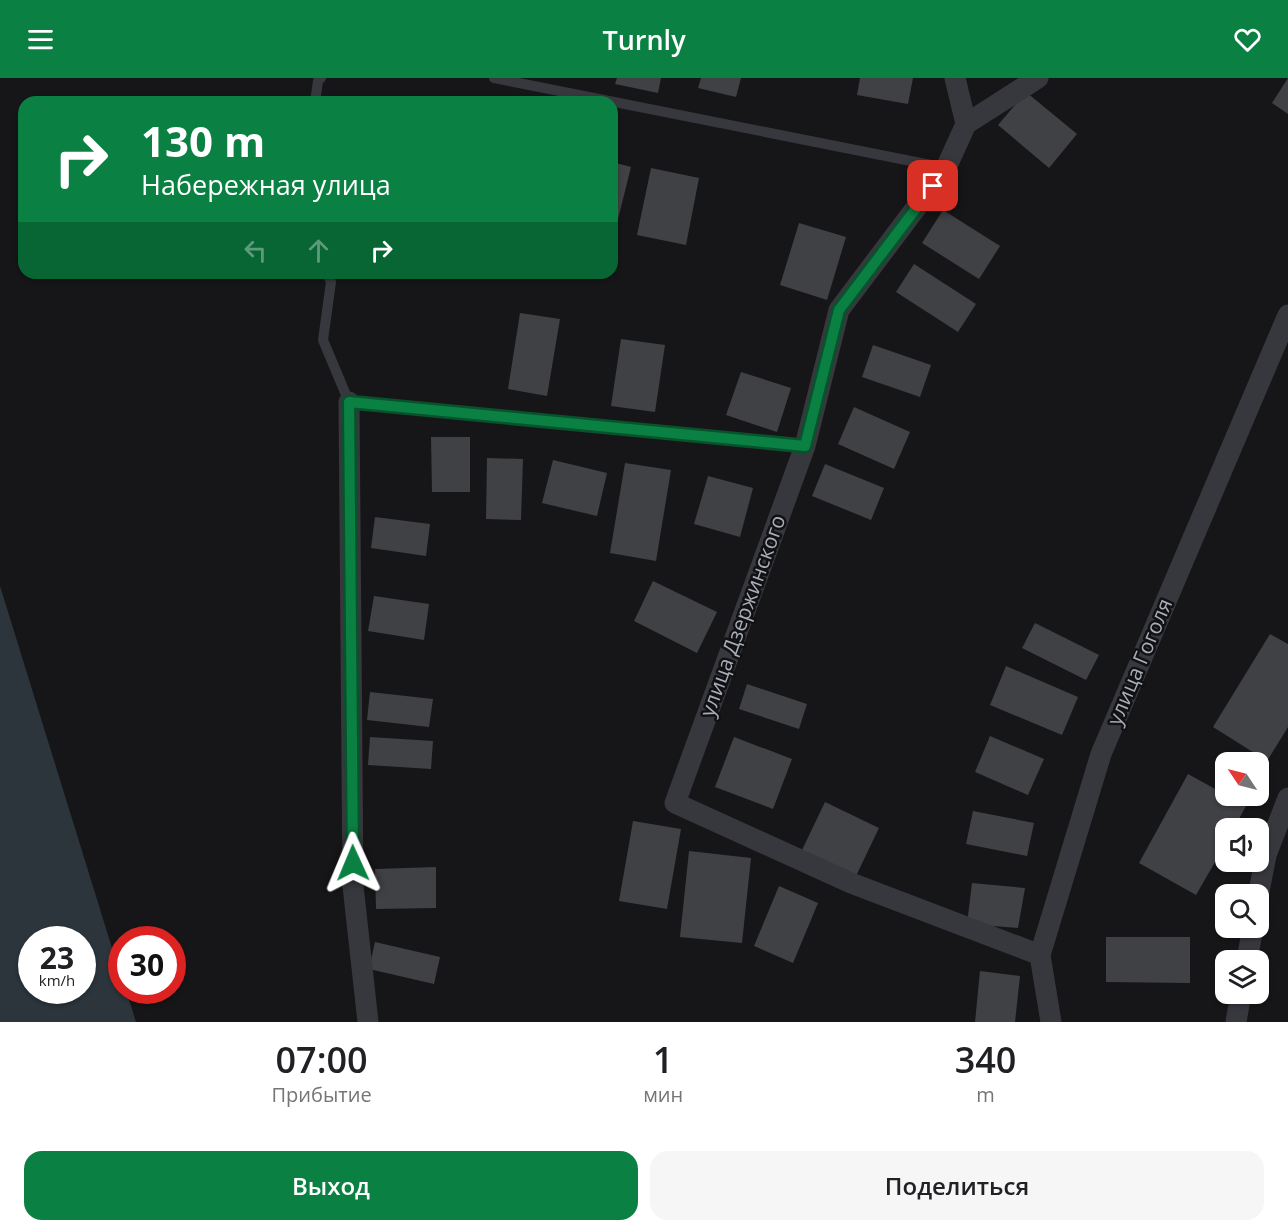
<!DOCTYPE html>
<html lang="ru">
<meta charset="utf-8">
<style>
body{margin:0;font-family:"Open Sans",sans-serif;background:#f6f6f6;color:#202124;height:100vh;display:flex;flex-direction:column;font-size:22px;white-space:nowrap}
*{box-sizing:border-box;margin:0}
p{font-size:20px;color:#757577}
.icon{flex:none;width:33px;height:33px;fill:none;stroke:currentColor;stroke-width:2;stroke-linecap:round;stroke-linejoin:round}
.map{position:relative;height:944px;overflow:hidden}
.panel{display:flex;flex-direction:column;background:#fff;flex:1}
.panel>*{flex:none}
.guide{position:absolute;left:18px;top:18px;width:600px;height:183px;border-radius:18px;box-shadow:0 2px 4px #0004;background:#0b8043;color:#fff;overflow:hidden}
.needle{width:39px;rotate:305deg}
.controls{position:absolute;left:1215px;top:674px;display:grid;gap:12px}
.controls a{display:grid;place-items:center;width:54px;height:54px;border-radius:12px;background:#fff;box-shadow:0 2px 4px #0004;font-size:30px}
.speed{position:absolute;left:18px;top:848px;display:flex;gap:12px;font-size:30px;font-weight:700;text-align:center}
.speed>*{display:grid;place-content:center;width:78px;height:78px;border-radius:50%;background:#fff;box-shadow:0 2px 4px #0004;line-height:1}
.speed small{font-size:15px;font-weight:400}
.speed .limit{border:9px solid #d22;background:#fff;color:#111}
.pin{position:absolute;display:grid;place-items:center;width:51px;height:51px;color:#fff;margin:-26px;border-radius:12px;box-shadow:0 3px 9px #0006}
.me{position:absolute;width:66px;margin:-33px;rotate:359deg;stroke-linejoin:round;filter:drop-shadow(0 0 4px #0008)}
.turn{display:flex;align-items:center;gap:21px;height:126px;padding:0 24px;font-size:27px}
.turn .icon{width:78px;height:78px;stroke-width:2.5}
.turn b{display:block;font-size:42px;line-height:51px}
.lanes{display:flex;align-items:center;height:57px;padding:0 24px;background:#0003;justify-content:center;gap:30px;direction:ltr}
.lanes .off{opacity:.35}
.eta{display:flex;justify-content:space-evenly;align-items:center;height:102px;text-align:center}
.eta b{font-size:36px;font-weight:600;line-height:42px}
.cta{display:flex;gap:12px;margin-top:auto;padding:12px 24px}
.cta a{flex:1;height:69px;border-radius:18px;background:#0b8043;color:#fff;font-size:24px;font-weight:600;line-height:69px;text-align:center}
.cta a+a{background:#f6f6f6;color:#202124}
header{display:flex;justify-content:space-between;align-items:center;height:78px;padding:0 24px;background:#0b8043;color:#fff;font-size:27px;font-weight:600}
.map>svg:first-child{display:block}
.water{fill:#2c353c;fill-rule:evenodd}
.building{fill:#404145}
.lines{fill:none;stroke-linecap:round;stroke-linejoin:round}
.lane{stroke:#37383d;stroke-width:10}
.street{stroke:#37383d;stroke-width:21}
.route-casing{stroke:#07532c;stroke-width:15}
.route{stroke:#0b8043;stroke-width:10}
.labels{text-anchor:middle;stroke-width:5;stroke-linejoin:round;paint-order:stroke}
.street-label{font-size:21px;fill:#a8adb8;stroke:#111113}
</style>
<header><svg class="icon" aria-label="menu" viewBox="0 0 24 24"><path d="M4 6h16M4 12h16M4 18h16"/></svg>Turnly<svg class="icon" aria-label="heart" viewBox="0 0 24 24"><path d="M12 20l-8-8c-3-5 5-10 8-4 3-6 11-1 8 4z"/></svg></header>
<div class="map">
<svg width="1288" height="944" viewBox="0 0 1288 944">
<rect width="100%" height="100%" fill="#161618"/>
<path class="water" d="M0,508L121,899L122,912H126L136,944H0ZM32,861H82V912H32Z"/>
<g class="building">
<path d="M617,0H661L658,15L615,6Z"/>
<path d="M701,0H741L736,19L698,10Z"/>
<path d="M860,0H913L908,26L857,17Z"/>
<path d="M1288,0V36L1272,25Z"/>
<path d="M1026,14L1077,56L1049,90L998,47Z"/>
<path d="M612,84L631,89L615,153H612Z"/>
<path d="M651,90L699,100L686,167L637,157Z"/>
<path d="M943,132L1000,168L979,201L922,165Z"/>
<path d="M799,145L846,159L827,222L780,207Z"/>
<path d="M914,186L976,226L958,254L896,214Z"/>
<path d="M520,235L560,241L547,318L508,311Z"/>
<path d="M621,261L665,267L655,334L611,328Z"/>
<path d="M873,267L931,287L920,319L862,299Z"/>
<path d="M741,294L791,310L777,354L726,337Z"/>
<path d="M854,329L910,354L894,391L838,366Z"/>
<path d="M431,359H470V414H432Z"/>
<path d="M487,380L523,381L521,442L486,441Z"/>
<path d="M553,382L607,395L597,438L542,425Z"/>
<path d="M625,385L671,392L656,483L610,475Z"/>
<path d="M825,386L884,410L871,442L812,418Z"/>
<path d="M708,398L753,410L740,459L694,446Z"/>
<path d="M375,439L430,446L426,478L371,470Z"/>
<path d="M653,503L717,534L697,575L634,543Z"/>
<path d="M374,518L429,526L424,562L368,553Z"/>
<path d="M1035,545L1099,577L1086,602L1022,570Z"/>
<path d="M1270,556L1288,566V649L1267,683L1213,649Z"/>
<path d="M1006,588L1078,619L1062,657L990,627Z"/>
<path d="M747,606L807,626L799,651L739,631Z"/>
<path d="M370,614L433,621L429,649L367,642Z"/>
<path d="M990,658L1044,681L1028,717L975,694Z"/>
<path d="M370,659L433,663L431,691L368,687Z"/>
<path d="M734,659L792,681L773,731L715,709Z"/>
<path d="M1188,696L1246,728L1234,750H1226V765L1196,817L1139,785Z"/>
<path d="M825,724L879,750L856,798L802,772Z"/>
<path d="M973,733L1034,745L1027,778L966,766Z"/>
<path d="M633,743L681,751L667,831L619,823Z"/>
<path d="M689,773L751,780L742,865L680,859Z"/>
<path d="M436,789V830L376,831L375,791Z"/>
<path d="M972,805L1025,810L1018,850L967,846Z"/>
<path d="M779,808L818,825L793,885L754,868Z"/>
<path d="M1106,859H1190V905L1106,904Z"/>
<path d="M375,864L440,879L434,906L369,891Z"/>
<path d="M980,893L1020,898L1015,944H975Z"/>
</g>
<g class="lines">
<g class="lane">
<path d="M494,0L946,90"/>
<path d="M315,24L318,3L321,0"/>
<path d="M327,195L331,204L323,262L349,324L805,368"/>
</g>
<g class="street">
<path d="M955,0L966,46L946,90L839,232L805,368L675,725L851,805L1040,877"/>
<path d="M966,46L1038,0"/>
<path d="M349,324L353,808L368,944"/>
<path d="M1258,819L1266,777L1288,720"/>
<path d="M1247,882L1253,849"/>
<path d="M1051,944L1040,877L1101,676L1288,237"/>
<path d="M1236,944L1241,915"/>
</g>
</g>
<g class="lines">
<g class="route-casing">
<path id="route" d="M353,785L349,324L805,368L839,232L933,108"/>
</g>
<use href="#route" class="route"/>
</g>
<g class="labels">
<g class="street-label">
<text transform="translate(743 538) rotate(-70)" y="7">улица Дзержинского</text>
<text transform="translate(1140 584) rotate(-67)" y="7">улица Гоголя</text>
</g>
</g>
</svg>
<div class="controls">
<a><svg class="needle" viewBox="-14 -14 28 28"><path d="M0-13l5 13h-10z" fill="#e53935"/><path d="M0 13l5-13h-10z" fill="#757577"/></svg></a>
<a><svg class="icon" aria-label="sound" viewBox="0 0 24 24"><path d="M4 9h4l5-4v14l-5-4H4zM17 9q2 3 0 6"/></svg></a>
<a><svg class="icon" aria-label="search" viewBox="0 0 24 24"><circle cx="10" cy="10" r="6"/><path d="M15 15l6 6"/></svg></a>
<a><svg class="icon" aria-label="layers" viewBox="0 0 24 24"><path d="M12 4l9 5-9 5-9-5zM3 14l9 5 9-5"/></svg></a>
</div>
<div class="speed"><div>23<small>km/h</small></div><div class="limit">30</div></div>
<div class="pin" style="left:933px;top:108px;background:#d93025"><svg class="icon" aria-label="arrive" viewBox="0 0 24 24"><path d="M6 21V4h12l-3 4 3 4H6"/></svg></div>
<svg class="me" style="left:353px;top:785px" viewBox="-20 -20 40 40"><path d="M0-17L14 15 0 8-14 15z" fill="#0b8043" stroke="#fff" stroke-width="4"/></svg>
<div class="guide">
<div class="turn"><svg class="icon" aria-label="right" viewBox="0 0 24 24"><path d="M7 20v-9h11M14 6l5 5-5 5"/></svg><div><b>130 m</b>Набережная улица</div></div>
<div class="lanes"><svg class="icon off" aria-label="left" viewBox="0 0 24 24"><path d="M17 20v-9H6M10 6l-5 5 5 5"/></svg><svg class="icon off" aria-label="ahead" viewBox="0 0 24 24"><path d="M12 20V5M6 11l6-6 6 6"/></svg><svg class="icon" aria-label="right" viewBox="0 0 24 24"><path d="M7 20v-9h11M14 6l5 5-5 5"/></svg></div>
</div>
</div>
<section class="panel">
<div class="eta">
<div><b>07:00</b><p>Прибытие</p></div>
<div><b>1</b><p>мин</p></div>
<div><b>340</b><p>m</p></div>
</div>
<div class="cta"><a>Выход</a><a>Поделиться</a></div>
</section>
